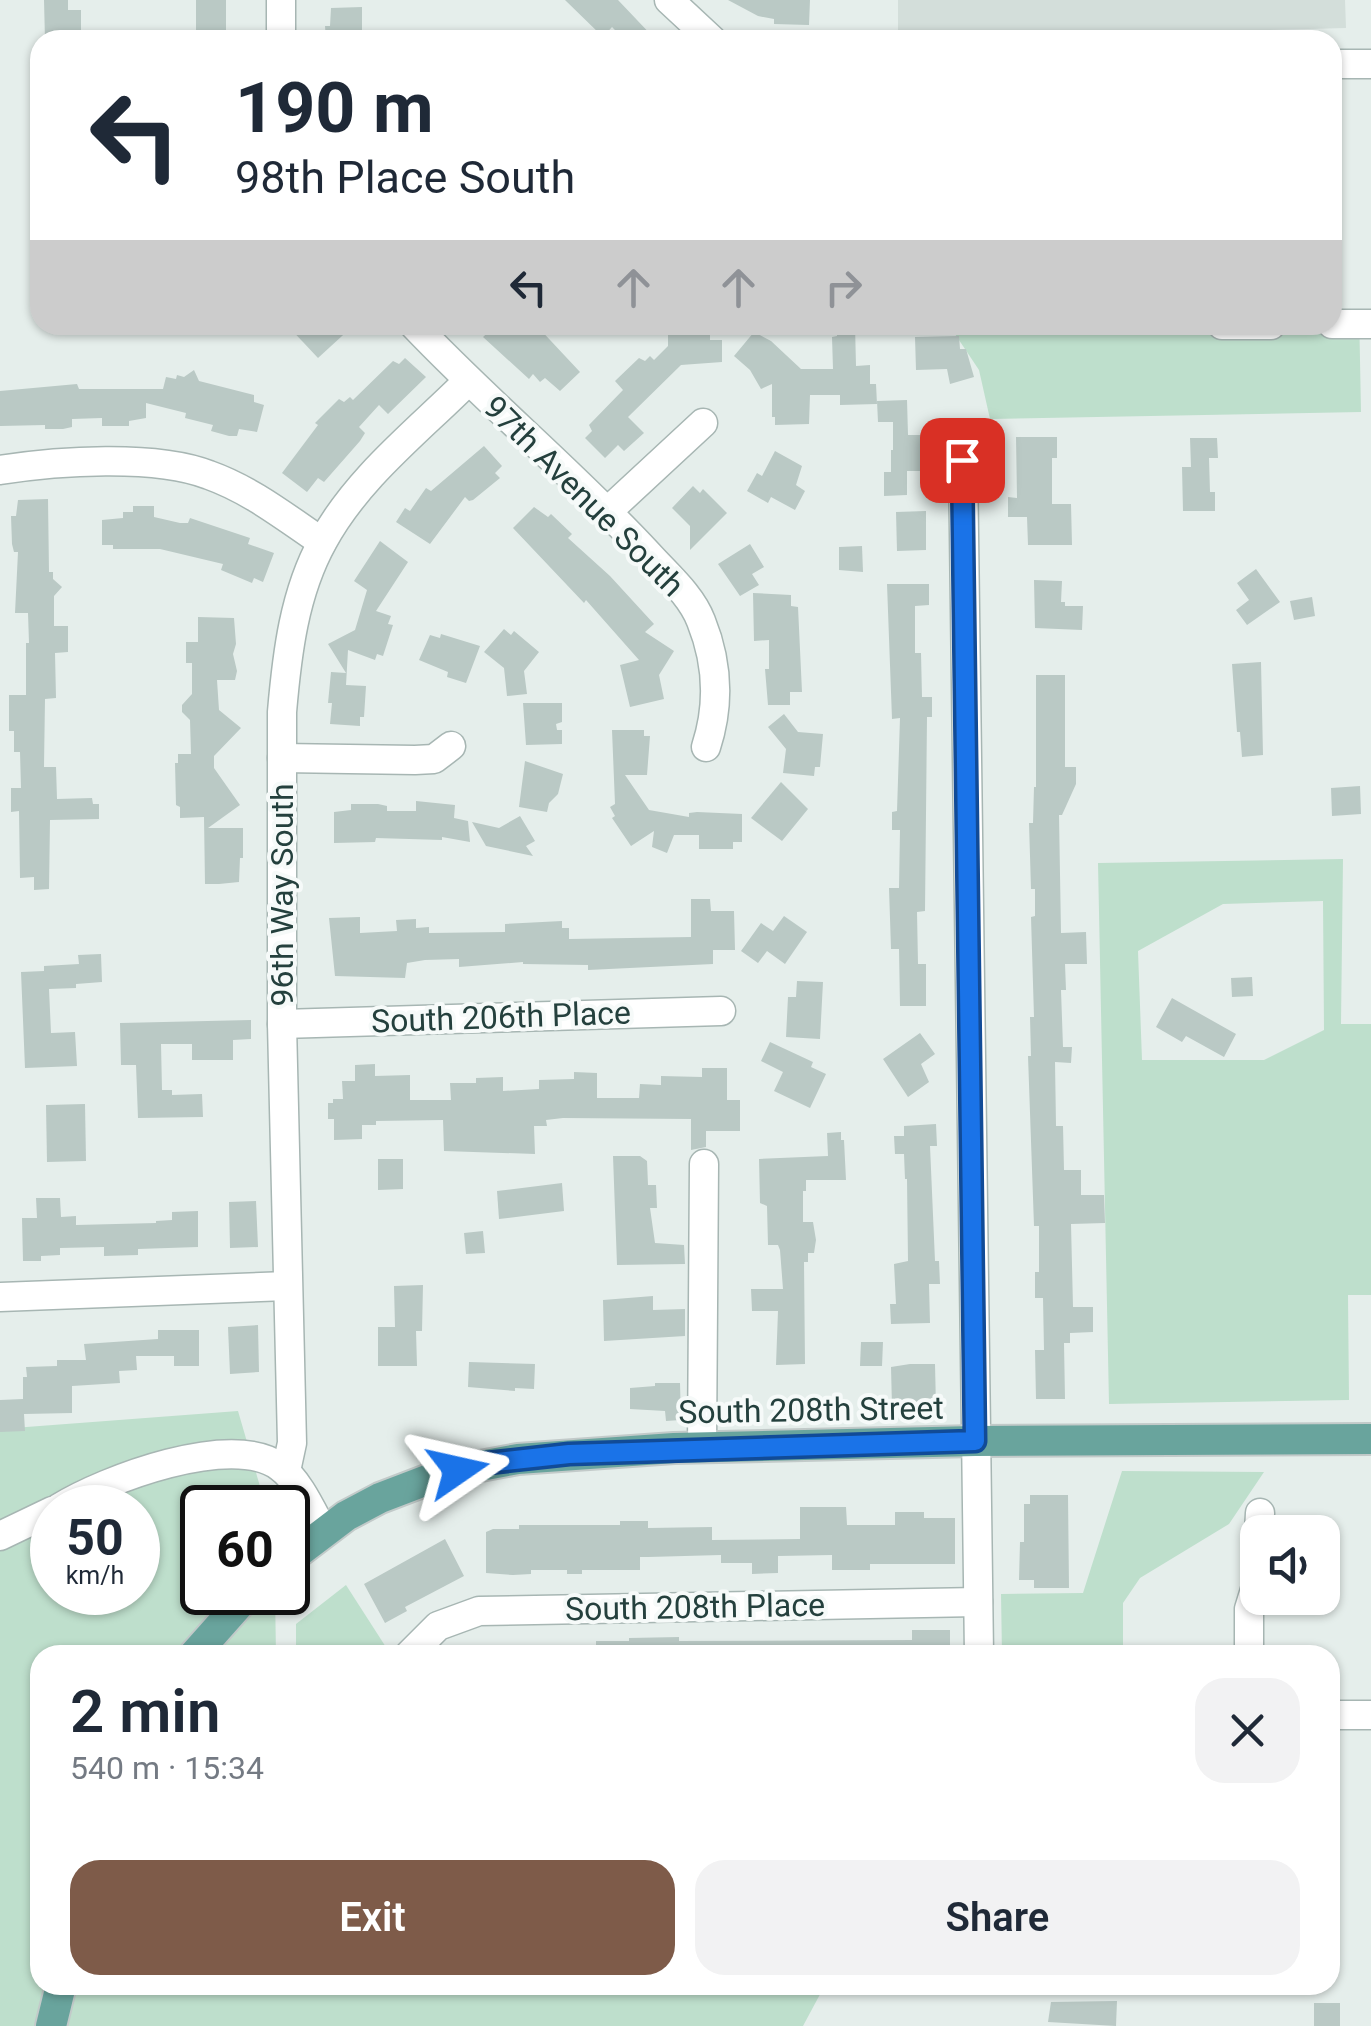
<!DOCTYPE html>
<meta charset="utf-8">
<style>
body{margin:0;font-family:Roboto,sans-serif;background:#f2f2f3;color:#1f2937;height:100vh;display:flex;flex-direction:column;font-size:38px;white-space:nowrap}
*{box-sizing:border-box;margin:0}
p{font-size:32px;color:#747a83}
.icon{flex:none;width:55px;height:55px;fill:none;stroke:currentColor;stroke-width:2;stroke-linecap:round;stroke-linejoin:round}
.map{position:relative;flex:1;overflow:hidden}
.details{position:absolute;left:30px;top:1645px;width:1310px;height:350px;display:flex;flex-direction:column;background:#fff;border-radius:30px;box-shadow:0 2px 8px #0004}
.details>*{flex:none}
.top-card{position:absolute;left:30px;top:30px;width:1312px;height:305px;border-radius:30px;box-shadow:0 2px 8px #0004;background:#fff;color:#1f2937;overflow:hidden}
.controls{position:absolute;left:1240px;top:1515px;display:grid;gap:20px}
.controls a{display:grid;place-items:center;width:100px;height:100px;border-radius:20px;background:#fff;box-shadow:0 2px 8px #0004;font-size:50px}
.speed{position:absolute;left:30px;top:1485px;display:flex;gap:20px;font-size:50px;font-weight:700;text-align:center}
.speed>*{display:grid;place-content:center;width:130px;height:130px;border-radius:50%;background:#fff;box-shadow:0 2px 8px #0004;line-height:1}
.speed small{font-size:25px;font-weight:400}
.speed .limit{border:5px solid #111;border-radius:15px;background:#fff;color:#111}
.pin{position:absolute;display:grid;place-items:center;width:85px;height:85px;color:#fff;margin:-42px;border-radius:20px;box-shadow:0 5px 15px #0006}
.me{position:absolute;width:110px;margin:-55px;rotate:79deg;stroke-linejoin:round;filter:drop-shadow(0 0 8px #0008)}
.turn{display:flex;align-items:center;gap:35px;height:210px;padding:0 40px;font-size:45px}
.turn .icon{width:130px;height:130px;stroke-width:2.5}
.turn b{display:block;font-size:70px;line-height:85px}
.lanes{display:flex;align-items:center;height:95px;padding:0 40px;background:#0003;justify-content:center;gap:50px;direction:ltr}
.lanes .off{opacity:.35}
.round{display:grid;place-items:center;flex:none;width:105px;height:105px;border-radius:30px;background:#f2f2f3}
.overview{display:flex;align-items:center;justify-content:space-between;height:170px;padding:0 40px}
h1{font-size:60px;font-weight:600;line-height:75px}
.primary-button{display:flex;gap:20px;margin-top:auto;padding:20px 40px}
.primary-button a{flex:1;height:115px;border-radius:30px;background:#7e5b49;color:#fff;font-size:40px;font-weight:600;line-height:115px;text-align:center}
.primary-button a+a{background:#f2f2f3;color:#1f2937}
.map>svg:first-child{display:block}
.built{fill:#d3deda}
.green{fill:#bedfcc;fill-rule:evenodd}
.building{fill:#bac9c5}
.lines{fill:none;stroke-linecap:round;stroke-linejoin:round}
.minor-casing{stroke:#a7b6b3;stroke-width:31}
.major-casing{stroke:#c2cac9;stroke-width:34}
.minor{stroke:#fff;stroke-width:28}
.major{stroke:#69a49d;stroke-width:30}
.route-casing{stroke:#114b97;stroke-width:25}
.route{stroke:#1a73e8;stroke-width:18}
.labels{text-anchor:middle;stroke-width:8;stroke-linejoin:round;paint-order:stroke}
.street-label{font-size:32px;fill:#24403d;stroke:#f6faf9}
</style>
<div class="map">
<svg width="1371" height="2026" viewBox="0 0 1371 2026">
<rect width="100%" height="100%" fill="#e5eeeb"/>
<path class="built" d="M898,0H1345L1346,28L898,40Z"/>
<g class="green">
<path d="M1359,309L1361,412L990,419L979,370L949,325H1332L1333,310Z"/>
<path d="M1343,859L1341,1024H1371V1295H1348L1349,1400L1109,1404L1098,863ZM1323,901L1324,1030L1264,1060H1142L1138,951L1223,904Z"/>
<path d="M238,1411L266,1507L202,1508V1592L275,1593L276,1655H40V1985H825L803,2026H0V1429ZM52,1508H138V1592H52Z"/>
<path d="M1122,1471L1264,1472L1229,1524L1140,1578L1123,1603V1655H1002L1001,1594L1083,1593Z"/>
<path d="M346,1585L391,1655H296V1624Z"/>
</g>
<g class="building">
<path d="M44,0H68V10H81V40H45Z"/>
<rect x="196" y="0" width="30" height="40"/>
<path d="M565,0H618L656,40H625L612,27L603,37Z"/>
<path d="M728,0H810L809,25L774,24V19L758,16Z"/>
<path d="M362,7V40H326L325,26H330L331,8Z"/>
<path d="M287,325H354L318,358Z"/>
<path d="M496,325H536L580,372L560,391L545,378L540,382L533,374L529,379L483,337Z"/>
<path d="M837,325H855L856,366L870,365V384H876L877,404L840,405V395H810L809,424L775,425V417H772V384L761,389L750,370L734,356L754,332L771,341L801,369H833L832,337L837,336Z"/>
<path d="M668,326H710V340H722V362L681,365L628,417L644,433L624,451L618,445L605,458L585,438L592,431L589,425L623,390L615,381L639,358L645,361L650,356L654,360L668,346Z"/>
<path d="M959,336L960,349H966L974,377L950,384L947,369L916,370L915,337Z"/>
<path d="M405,358L426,377L388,414L379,405L359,427L365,433L360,441L324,482L318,478L307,492L282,473L318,425L315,423L339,399L344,402L350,397L353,400L393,361L399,364Z"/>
<path d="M194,370L199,381L254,395V402L264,405L257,432L239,429L237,436H229L211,431L213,425L185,418L186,413L146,403V418L129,421V426H102V418L72,419V427L63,429H45V425L0,426V391L77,384L79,389H163L166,377L176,379L177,375L184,377Z"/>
<path d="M907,400L908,435H921V471H907V495L884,496V472H891V450H893V422H878L877,401Z"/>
<path d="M1016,437H1057V458H1052V504H1071L1072,545H1028L1027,517H1008V497L1017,498Z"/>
<path d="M1190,438H1217L1218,458H1209L1210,492H1215V511H1183L1182,467H1191Z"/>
<path d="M484,446L502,466L495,473L500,478L473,500L469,501L465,497L430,544L396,522L405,508L410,511L426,488L431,491Z"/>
<path d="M775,451L802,466L796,485L805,491L795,510L771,497L768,503L747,491L757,473L762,476Z"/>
<path d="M693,486L700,493L703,489L727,513L690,550V526L672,508Z"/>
<path d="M48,499L49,572H53V579L62,587L54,596V626H68V652L55,653L56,698L45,699L44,767H56L57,799L92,798L93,804H99V819L50,820L49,889L34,890V877L20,878L19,811L11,812V788H21L20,752H14V731H9V695H26V643H29L28,613H15L18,552H14L12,544L11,516H16L18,500Z"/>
<path d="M133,506H154V517L180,523H188L190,518L250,538L248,544L274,553L263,582L254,578L252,583L221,570L223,564L160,549H113V545H102V520L123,518V512H133Z"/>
<path d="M534,507L548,517L551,514L572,534L568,538L610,576L654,624L645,632L674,651L659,675L664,699L630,707L620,665L639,660L586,600L584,603L513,528Z"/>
<path d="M926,511V550L897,551L896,512Z"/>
<path d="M380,541L408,562L376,611L391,616L388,624L393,625L383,656L377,654L375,660L348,650L346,685L366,686L364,717H360V726L330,724L332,703H328L331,672L346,673L328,644L355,630L367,590L354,581Z"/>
<path d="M750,544L764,567L752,574L759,585L740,596L718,564Z"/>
<path d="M862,546L863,572L839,570V547Z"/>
<path d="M1256,569L1280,602L1247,625L1236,610L1249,600L1237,583Z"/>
<path d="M1034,580L1062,581L1061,602H1065V606H1083L1082,630L1035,628Z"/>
<path d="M887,584H929V605L915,606V653H921L922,697H932V717H927L925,911L917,912L918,964H926V1006H900L899,949H891L889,888H899L900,830H892V812L897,811L900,718L892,719Z"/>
<path d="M753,593L791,595V606L798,607L802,692H790V705H768L765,669H769V640L754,641Z"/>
<path d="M1312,597L1315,616L1294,620L1290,601Z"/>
<path d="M198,617L234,618L236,644L233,654L237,671L235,680H217L219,710L241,728L214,756V768L240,805L208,828H243V858H240L239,882L219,884H205L204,817L180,818V807L176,805L175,763H178V754H191L190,720L182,712V705L192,694V663H186V642H198Z"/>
<path d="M504,629L511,635L514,631L539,652L524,671L527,694L507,696L504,668L484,652Z"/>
<path d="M441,634L480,646L466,683L447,677L448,672L419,660L430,635L440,638Z"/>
<path d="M1261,662L1263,755L1242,757L1240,732H1237L1232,664Z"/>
<path d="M1036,675H1065V767H1076V784L1062,815H1059L1061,933L1086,932L1087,964H1065L1066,990H1061L1063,1047H1072L1071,1063L1055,1062L1056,1126H1063L1064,1170H1081V1195H1104L1105,1223L1071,1224L1073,1307H1093V1332L1070,1333V1343H1064L1065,1399H1036L1035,1350H1044L1043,1298H1035V1272H1039V1226H1034L1028,1056H1031L1030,1017H1034L1031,917L1035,916V889H1031L1029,823H1033L1034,787H1036Z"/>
<path d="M523,703H562V722L556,724L557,730H562V744L526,745Z"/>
<path d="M784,714L798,732L823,734L820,767H815L814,776L783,773L786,749L768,727Z"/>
<path d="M612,730H644V736H650L647,775H625L649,810L689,817V813L697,812L742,814V842H733V849H699V835H674L667,853L652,847L654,831L631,846L612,818L615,816L610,807L615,804Z"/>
<path d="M525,761L563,774L558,794L549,803L547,812L519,807Z"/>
<path d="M781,782L808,809L782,841L751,818Z"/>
<path d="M1360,786L1361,814L1332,816L1331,788Z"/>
<path d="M416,801L455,805L454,818L468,821L470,842L442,837V840L376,838L375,842L334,843V812L351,810V804H378L387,806V811H416Z"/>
<path d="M520,816L535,841L526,846L533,856L486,846L472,822L499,828Z"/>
<path d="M691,899H710L711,911H734L735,950H713V964L588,970V965L523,964V962L459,967V959L425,960L407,963L405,978L335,976L329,918L360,917V933L397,931L396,920L416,919V928L429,927V933L505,932V924L562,921V928H569V939L691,937Z"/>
<path d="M784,916L807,932L785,964L767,951L758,963L741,951L761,923L773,931Z"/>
<path d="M101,954L102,982L76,984V988L49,989L51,1033L75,1032L77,1066L25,1068L21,972L44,971V966L79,964L78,955Z"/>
<path d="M1252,977L1253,996L1232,997L1231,978Z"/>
<path d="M797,981L823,982L820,1039L786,1037L788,997H796Z"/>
<path d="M1172,998L1236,1034L1224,1057L1186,1036L1182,1042L1156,1027Z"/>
<path d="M251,1020V1039L233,1040V1060H192V1044H161L162,1090H172V1095L202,1094L203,1117L138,1118L136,1065H121L120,1023Z"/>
<path d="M920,1033L935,1054L921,1064L929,1082L908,1097L883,1059Z"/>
<path d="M770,1042L813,1062L811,1067L826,1074L810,1108L774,1091L783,1072L761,1061Z"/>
<path d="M375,1064V1076L410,1075V1100H451L450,1083H476V1078L503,1077V1091L539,1089V1080L574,1079V1072L597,1073V1098H639L640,1084L661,1085V1076L702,1077V1068H727V1100H740V1131H706V1147L691,1150V1119L563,1118L546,1120L547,1126H534L535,1154L444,1151L443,1120L376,1121V1125H362V1139L334,1140V1119H328V1103H333V1099H343L342,1081H355V1065Z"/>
<path d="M85,1104L86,1161L47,1162L46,1105Z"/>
<path d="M936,1124L937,1146H930L935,1261H939L940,1284H929L930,1323L891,1324L890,1304H896L894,1264L908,1261L907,1179H905L904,1154H895L894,1136H904V1126Z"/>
<path d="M841,1132V1140H844L846,1180H806V1191H803V1222H813L816,1240L814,1253H808V1262H804L805,1364L776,1365L778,1311H752L751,1289H783L780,1250L778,1245H768L767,1206L760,1203L759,1159L828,1156L827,1133Z"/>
<path d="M613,1156H640L647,1161L648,1185H656L657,1208H650L655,1243L684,1245L685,1264L617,1265Z"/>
<path d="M378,1159H403V1189L378,1190Z"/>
<path d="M562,1183L564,1211L499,1219L497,1191Z"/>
<path d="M36,1198H60L61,1217L76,1216V1225L156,1223V1221L172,1220V1212L198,1211V1247L138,1249V1255L104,1256V1247L60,1248V1255L41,1256V1261H23L22,1218H37Z"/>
<path d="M256,1201L258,1247L230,1248L229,1202Z"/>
<path d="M483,1231L485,1253L466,1254L464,1233Z"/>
<path d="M423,1285L422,1331H416L417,1366H378V1327H395L394,1286Z"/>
<path d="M653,1296V1310L685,1309V1336L604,1341L603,1300Z"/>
<path d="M258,1325L259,1372L230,1374L228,1327Z"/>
<path d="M158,1330H199V1366H174V1356H136L137,1370L119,1371L120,1383L72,1386V1413L24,1414L25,1431L0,1432V1400L23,1399V1377H27L26,1367L57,1366V1360H86L84,1344L158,1339Z"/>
<path d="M861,1342H883L882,1366H860Z"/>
<path d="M469,1362L535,1364L534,1389L515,1388V1391L468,1387Z"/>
<path d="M910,1364H935L936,1407H892L891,1367Z"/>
<path d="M655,1383H680L681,1420L666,1421L665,1411L630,1409V1388L655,1386Z"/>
<path d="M1030,1495H1068L1069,1588H1034V1580H1019L1020,1542H1024V1504H1030Z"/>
<path d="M800,1507H846L847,1525H895V1512H924V1518H955V1564H870V1570H832V1555L778,1556V1573L752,1574V1563H721V1555L648,1557H640V1570H582V1574H567V1570H531V1574L513,1575L486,1573V1532L493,1529H519V1525H620V1521H648V1528L712,1527V1540L800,1539Z"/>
<path d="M445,1539L464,1576L405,1607L407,1611L385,1623L364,1584Z"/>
<path d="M912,1630H950V1655H596V1641H629V1638L679,1637V1641L912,1640Z"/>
<path d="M1117,2001L1116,2026L1048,2022L1051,2002Z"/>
<rect x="1314" y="2003" width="26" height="23"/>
</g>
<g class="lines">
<g class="minor-casing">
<g id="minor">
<path d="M669,0L712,40"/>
<path d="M281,40V0"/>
<path d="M1332,64H1371"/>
<path d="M1332,324H1371"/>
<path d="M414,325C490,405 575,475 649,555C667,575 691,595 701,621C718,663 720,704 706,747"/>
<path d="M1222,325H1271"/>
<path d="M963,460L979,1655"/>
<path d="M0,470C57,461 155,454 209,475C251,490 285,517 322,542"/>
<path d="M608,511L703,423"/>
<path d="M282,758L415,760L434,759L451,746"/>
<path d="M282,1024L721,1011"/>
<path d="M0,1297L287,1286"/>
<path d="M702,1447L704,1164"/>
<path d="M286,1471L292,1443L282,1024V712C287,654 294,593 323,541C357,478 418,431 468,381"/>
<path d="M59,1508C104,1480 232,1431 280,1467C299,1481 312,1511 323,1531"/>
<path d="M1259,1532L1260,1513"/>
<path d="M0,1536L52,1511"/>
<path d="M409,1655L438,1626L479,1611L978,1602"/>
<path d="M1249,1655V1609L1258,1580"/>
<path d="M1330,1715H1371"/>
</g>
</g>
<g class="major-casing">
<g id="major">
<path d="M288,1560L346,1516L380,1498L448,1472L518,1459L674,1448L975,1441L1371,1439"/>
<path d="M194,1655L250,1592"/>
<path d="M51,2026L61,1985"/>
</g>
</g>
<use href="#minor" class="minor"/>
<use href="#major" class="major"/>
</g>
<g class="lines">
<g class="route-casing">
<path id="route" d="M458,1470L479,1464L569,1454L975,1441L962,460"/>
</g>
<use href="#route" class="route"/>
</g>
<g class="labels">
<g class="street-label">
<text transform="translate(584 496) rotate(45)" y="11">97th Avenue South</text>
<text transform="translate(282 895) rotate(-90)" y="11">96th Way South</text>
<text transform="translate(501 1017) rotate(-2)" y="11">South 206th Place</text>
<text transform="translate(811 1410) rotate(-1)" y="11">South 208th Street</text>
<text transform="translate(695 1607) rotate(-1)" y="11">South 208th Place</text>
</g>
</g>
</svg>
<div class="controls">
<a><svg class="icon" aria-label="sound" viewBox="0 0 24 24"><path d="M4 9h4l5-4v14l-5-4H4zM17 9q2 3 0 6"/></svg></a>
</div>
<div class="speed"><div>50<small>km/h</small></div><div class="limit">60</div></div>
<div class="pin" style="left:962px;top:460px;background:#d93025"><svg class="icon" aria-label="arrive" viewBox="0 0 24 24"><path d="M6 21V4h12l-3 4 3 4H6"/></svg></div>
<svg class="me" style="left:458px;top:1470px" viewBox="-20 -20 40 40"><path d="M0-17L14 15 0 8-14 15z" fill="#1a73e8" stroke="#fff" stroke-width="4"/></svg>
<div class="top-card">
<div class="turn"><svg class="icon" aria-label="left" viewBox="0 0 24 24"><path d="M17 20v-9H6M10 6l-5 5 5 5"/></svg><div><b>190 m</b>98th Place South</div></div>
<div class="lanes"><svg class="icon" aria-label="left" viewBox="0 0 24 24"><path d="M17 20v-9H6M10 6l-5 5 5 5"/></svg><svg class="icon off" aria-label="ahead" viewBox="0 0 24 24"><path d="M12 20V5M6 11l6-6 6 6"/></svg><svg class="icon off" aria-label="ahead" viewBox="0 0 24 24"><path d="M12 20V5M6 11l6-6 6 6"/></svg><svg class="icon off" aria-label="right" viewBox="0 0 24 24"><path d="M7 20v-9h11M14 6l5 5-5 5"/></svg></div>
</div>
<section class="details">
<div class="overview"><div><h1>2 min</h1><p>540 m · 15:34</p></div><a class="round"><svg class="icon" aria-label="close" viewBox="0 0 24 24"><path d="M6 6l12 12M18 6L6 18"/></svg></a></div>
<div class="primary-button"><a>Exit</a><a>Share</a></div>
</section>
</div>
